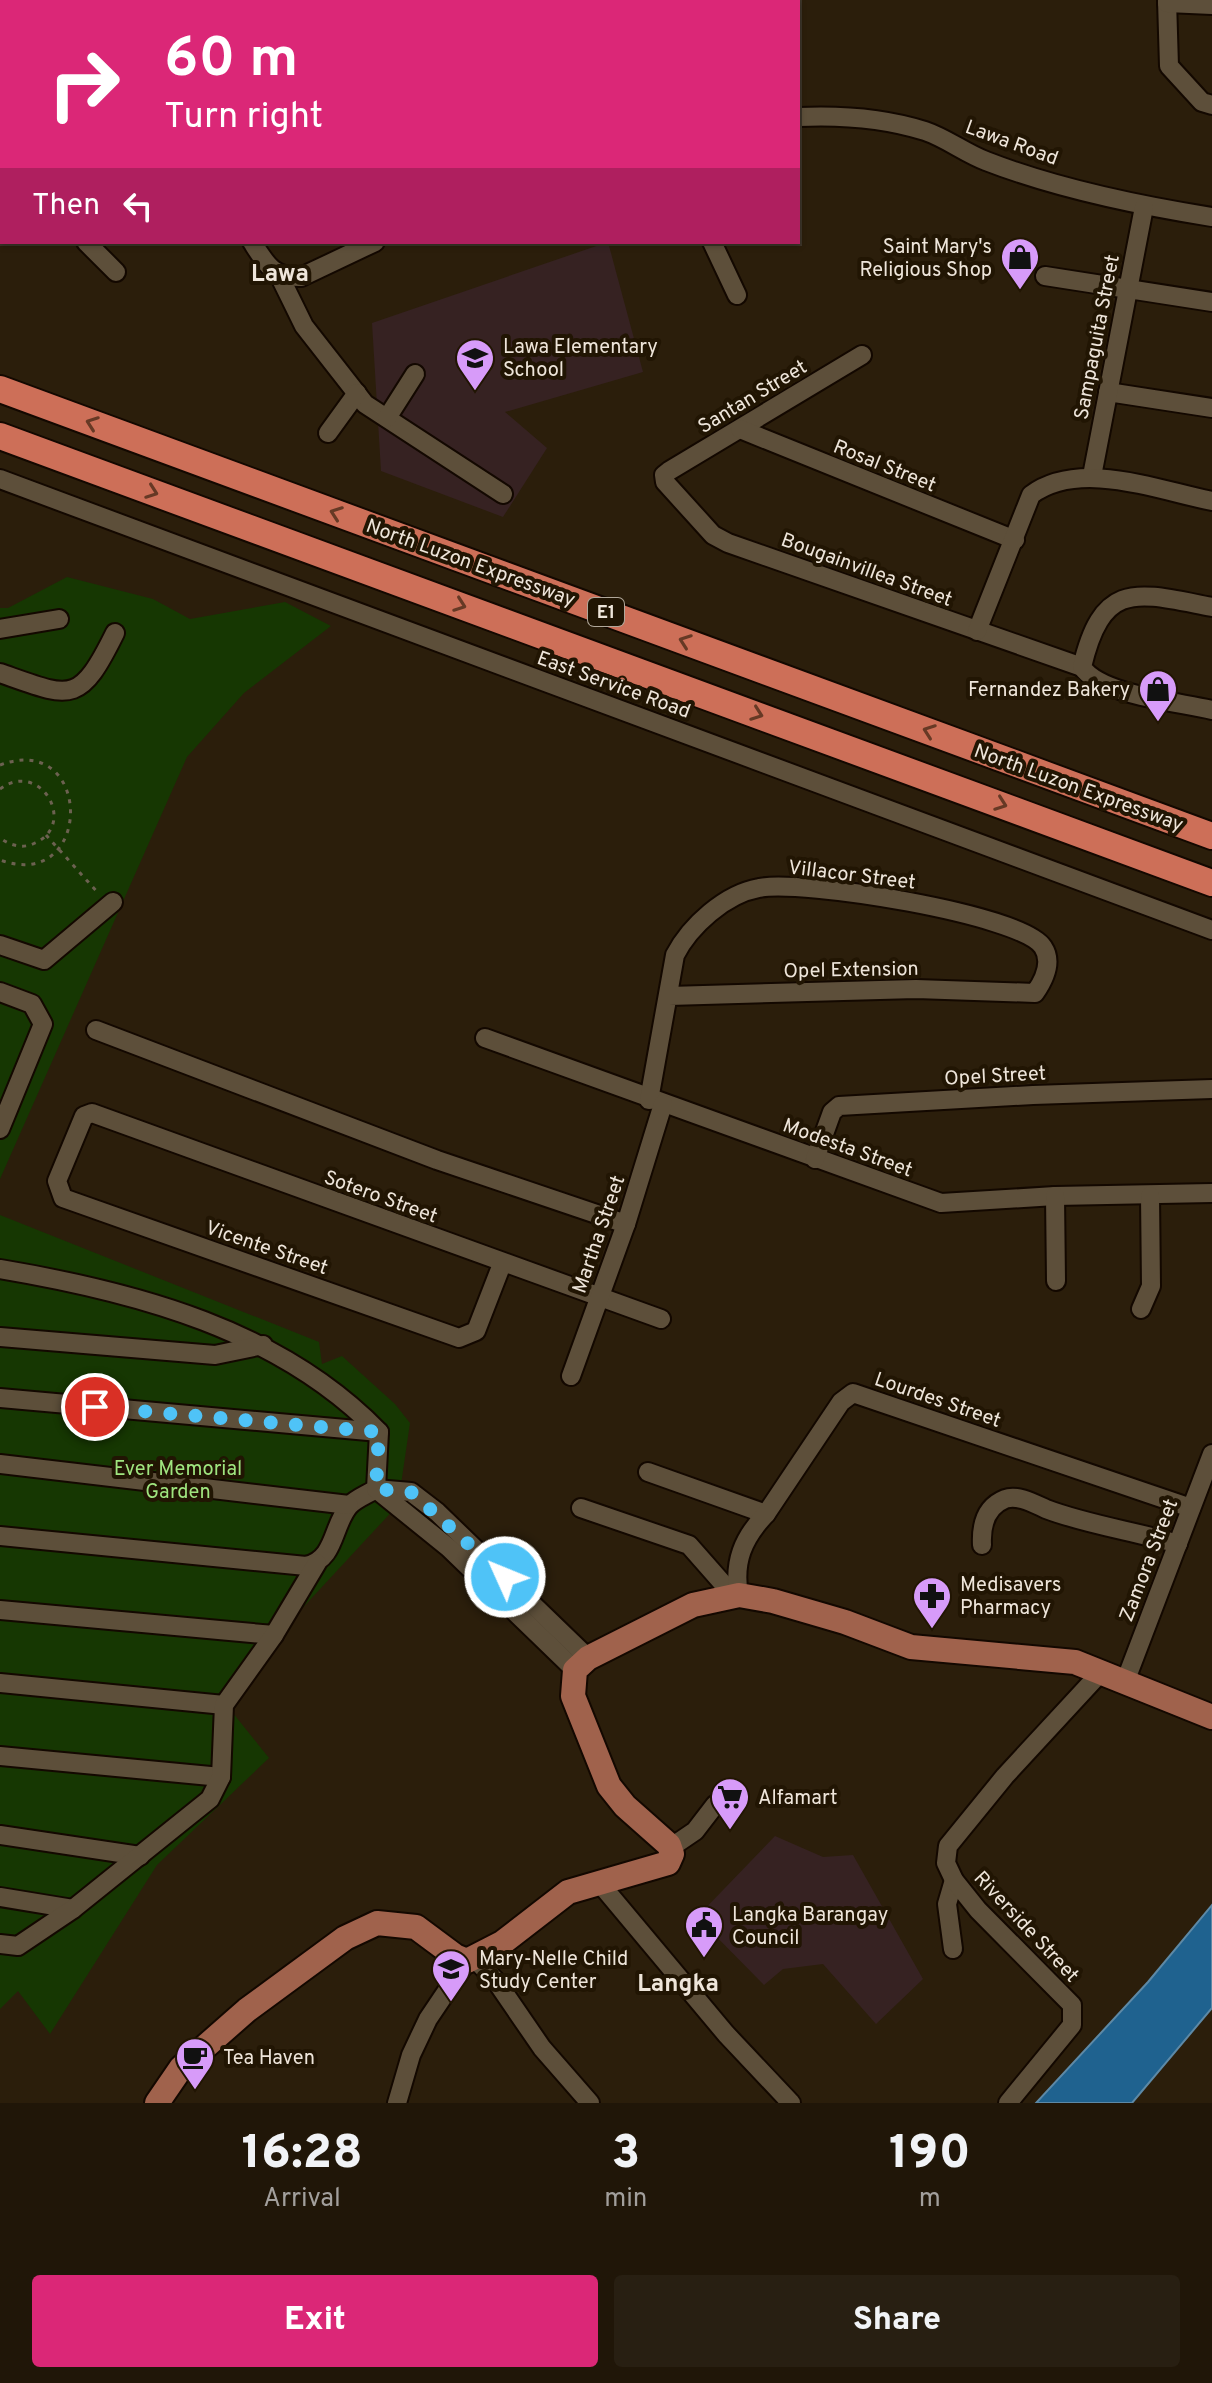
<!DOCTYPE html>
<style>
body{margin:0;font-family:Overpass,sans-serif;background:#281f12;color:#f1f3f6;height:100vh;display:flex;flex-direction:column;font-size:30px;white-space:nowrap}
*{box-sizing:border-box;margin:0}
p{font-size:26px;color:#a29f9c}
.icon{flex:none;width:44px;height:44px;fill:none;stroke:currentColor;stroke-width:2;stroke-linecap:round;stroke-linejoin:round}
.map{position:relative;height:2103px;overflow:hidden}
.panel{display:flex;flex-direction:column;background:#201608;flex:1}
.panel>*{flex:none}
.banner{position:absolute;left:0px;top:0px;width:800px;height:244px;box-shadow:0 2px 6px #0004,0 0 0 2px #3d3529;background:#db2777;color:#fff;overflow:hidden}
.pin{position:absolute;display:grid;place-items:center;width:68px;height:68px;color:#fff;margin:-34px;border:4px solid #fff;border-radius:50%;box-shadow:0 2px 8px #0007}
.me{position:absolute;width:88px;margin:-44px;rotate:314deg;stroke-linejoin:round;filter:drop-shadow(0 0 6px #0008)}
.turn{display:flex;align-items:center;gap:28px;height:168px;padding:0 32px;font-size:36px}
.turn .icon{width:104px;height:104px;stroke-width:2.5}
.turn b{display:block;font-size:56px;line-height:68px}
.then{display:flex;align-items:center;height:76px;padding:0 32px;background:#0003;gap:16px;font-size:30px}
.eta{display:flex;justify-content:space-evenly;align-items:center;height:136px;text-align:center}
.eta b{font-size:48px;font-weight:800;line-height:56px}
.action{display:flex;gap:16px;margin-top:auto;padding:16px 32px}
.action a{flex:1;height:92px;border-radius:8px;background:#db2777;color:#fff;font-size:32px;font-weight:800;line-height:92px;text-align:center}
.action a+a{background:#281f12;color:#f1f3f6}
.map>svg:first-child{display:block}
.education{fill:#362222}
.green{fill:#163702}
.water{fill:#1f628f;stroke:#5d89a6;stroke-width:2}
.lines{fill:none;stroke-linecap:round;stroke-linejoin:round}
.minor-casing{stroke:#130800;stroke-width:22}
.major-casing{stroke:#130800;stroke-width:28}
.highway-casing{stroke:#130800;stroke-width:30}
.path{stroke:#6c6150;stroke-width:3;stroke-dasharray:4 6;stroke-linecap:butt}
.minor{stroke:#5d4f3a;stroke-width:18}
.major{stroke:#a0624c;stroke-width:24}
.highway{stroke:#cd6f58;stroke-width:26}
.oneway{stroke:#663925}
.route{stroke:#4fc3f7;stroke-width:14;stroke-dasharray:0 25.2}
.labels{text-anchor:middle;stroke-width:8;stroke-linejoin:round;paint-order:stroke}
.shield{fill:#211503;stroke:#b0a79a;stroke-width:2}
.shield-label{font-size:18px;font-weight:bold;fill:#eee5da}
.street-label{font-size:20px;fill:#eee5da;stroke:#211503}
.poi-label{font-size:20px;fill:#eee5da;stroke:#211503;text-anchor:start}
.park-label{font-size:20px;fill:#9fe57f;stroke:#211503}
.quarter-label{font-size:24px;font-weight:bold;fill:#eee5da;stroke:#211503}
</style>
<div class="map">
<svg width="1212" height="2103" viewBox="0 0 1212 2103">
<rect width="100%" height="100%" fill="#2b1e0b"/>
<g class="education">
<path d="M608,242L643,372L505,412L547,448L503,517L381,471L372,323Z"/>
<path d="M775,1836L823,1857L853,1855L923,1979L876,2024L823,1964L783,1969L764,1985L697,1917Z"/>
</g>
<g class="green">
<path d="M67,577L153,599L190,619L285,602L331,626L244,693L187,757L0,1179V608H8Z"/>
<path d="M0,1215L319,1342L322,1364L342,1356L395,1404L410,1423L398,1505L220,1697L269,1758L157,1865L50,2034L18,1991L0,2009Z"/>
</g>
<path class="water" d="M1212,1905V2008L1132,2103H1036L1148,1982Z"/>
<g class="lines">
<g class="minor-casing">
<g id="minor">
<path d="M27,0L32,2"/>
<path d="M1167,0L1169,66L1202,102L1212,105"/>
<path d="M174,2L177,0"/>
<path d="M360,2V0"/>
<path d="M1167,3L1212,5"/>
<path d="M0,55L2,52"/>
<path d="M798,117C841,115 884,118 925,131C946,138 965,153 986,161C1058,189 1136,205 1212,217"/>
<path d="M86,242L116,272"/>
<path d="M252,242C266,264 273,278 301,277L375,242"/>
<path d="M712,242L737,295"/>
<path d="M279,275L304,326L365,404L503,494"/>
<path d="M1045,276L1212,302"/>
<path d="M862,355L669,471L664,475L665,482L713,535L728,543L1082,667"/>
<path d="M1108,392L1212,408"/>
<path d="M387,418L415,374"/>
<path d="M740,429L1015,540"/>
<path d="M328,433L357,393"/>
<path d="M1092,476L1144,207"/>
<path d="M0,479L1212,930"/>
<path d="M1212,607C1138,593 1103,578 1082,667C1100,695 1179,702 1212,710"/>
<path d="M0,629L59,619"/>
<path d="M977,631L1031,495C1079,459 1157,490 1212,501"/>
<path d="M0,673C71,698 79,706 115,633"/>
<path d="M0,945L44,960L113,902"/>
<path d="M0,992L32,1004L43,1024L0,1129"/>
<path d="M96,1030L437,1160L626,1224"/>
<path d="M485,1038L941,1203L1055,1196L1212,1193"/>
<path d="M649,1100L675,955C690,926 725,894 759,888C800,879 1022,914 1043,947C1053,962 1044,980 1035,993L916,989L669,996"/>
<path d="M815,1159L832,1112L839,1106L1033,1095L1212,1089"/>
<path d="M1055,1196L1056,1281"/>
<path d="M502,1264L476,1331L459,1338L63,1198L57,1181L84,1116L92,1113L661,1319"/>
<path d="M0,1269C137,1292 280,1330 379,1432L376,1489C368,1494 355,1499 349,1506C332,1526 336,1559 306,1566L0,1536"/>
<path d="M1141,1309L1151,1286L1150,1196"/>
<path d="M0,1337L215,1355L263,1345"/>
<path d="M571,1376L626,1224L663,1104"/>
<path d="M0,1398L379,1432"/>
<path d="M0,1464L349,1505"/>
<path d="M648,1472L766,1514"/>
<path d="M376,1489L411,1492L437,1512L588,1658"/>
<path d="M376,1489L449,1548L575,1670"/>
<path d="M581,1508L689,1545L733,1595"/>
<path d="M982,1545C981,1526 985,1507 1005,1499C1018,1494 1035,1504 1046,1509C1088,1525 1134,1531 1178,1544"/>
<path d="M739,1595C733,1562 743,1538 766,1514L841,1402L853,1393L1191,1508"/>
<path d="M0,1610L274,1635"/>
<path d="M1125,1682L1212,1454"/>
<path d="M0,1683L224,1705"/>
<path d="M0,1756L221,1777"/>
<path d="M0,1835L140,1856"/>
<path d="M670,1848L695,1831L715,1805"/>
<path d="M598,1881L726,2034L791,2103"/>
<path d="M0,1897L73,1909"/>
<path d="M0,1944L18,1946L73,1909L210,1799L221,1777L224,1705L274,1635L317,1563"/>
<path d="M953,1949L947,1904L954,1880"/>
<path d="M475,1959L496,1981L542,2048L590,2103"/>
<path d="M397,2103L411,2055L428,2019L467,1961"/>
<path d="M1008,2103L1072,2025V2005L978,1910L954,1880L946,1863L948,1846L1005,1776L1102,1671"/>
</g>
</g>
<g class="major-casing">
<path id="major" d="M157,2103L181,2068L247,2010L345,1938L377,1923L416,1927L455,1956L467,1961L502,1943L568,1892L668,1863L672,1854L669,1845L625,1806L609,1786L573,1696L575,1670L588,1658L693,1605L739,1595L773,1601L845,1622L911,1647L1075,1662L1212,1717"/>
</g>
<g class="highway-casing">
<g id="highway">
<path d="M0,389L1212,836"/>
<path d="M0,436L1212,883"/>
</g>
</g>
<g class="path">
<path d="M0,765C94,730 94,894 0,860"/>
<path d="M0,789C40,759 78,824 35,843C23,849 11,846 0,838"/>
<path d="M46,835L99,894"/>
</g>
<use href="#minor" class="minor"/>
<use href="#major" class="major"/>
<use href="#highway" class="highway"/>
</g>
<defs><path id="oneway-chevron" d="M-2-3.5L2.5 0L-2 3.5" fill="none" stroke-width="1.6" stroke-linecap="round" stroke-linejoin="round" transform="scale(2)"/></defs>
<g class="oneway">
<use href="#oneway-chevron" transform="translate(92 423) rotate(-160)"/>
<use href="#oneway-chevron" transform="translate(152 492) rotate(20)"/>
<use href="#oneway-chevron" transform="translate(336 513) rotate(-160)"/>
<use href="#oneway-chevron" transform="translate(460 605) rotate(20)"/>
<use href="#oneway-chevron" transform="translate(685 641) rotate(-160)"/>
<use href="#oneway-chevron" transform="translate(757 714) rotate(20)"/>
<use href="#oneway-chevron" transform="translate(929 731) rotate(-160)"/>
<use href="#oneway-chevron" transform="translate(1001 804) rotate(20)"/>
</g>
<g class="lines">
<path class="route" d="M95,1407L379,1432L376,1489L411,1492L505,1577"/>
</g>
<defs>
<g id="shop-pin" transform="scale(2)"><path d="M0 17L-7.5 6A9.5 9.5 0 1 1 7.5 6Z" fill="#d79bf9" stroke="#211503"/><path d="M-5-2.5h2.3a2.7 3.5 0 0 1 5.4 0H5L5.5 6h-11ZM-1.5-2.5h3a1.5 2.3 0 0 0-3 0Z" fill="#111"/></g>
<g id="school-pin" transform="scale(2)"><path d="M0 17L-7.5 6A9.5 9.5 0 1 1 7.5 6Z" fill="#d79bf9" stroke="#211503"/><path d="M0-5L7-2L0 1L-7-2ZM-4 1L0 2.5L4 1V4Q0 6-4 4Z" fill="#111"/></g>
<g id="pharmacy-pin" transform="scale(2)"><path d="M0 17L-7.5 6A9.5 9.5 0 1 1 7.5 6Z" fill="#d79bf9" stroke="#211503"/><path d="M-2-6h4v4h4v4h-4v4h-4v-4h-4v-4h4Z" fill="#111"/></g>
<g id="supermarket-pin" transform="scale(2)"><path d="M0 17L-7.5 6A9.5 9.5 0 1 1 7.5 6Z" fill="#d79bf9" stroke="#211503"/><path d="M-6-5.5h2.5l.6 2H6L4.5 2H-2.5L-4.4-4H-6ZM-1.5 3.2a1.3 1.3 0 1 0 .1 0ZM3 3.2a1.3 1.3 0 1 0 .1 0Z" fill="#111"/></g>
<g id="civic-pin" transform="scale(2)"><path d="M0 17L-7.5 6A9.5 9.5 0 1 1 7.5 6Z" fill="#d79bf9" stroke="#211503"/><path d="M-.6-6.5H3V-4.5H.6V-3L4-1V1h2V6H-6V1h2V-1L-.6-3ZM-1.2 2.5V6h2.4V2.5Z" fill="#111"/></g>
<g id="cafe-pin" transform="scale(2)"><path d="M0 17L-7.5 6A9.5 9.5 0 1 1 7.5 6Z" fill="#d79bf9" stroke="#211503"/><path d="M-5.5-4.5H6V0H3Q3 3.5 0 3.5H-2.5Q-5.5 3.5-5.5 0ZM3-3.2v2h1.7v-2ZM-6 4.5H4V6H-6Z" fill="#111"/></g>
</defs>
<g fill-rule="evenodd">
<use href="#shop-pin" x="1020" y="257"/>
<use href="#school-pin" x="475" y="358"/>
<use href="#shop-pin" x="1158" y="689"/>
<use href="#pharmacy-pin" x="932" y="1596"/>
<use href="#supermarket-pin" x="730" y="1797"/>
<use href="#civic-pin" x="704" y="1925"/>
<use href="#school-pin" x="451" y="1969"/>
<use href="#cafe-pin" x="195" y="2057"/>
</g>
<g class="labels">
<rect class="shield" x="588" y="598" width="36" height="28" rx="6"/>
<g class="shield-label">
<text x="606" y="618">E1</text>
</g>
<g class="street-label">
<text transform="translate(1012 142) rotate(20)" y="7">Lawa Road</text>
<text transform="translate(1096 337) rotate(-79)" y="7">Sampaguita Street</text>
<text transform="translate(752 396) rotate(-31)" y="7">Santan Street</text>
<text transform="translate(885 465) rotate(22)" y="7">Rosal Street</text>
<text transform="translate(471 562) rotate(20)" y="7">North Luzon Expressway</text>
<text transform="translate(867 569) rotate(20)" y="7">Bougainvillea Street</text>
<text transform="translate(614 684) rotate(20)" y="7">East Service Road</text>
<text transform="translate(1079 787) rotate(20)" y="7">North Luzon Expressway</text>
<text transform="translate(852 874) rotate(7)" y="7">Villacor Street</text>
<text transform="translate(851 969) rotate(-1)" y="7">Opel Extension</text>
<text transform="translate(995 1075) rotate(-3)" y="7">Opel Street</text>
<text transform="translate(848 1147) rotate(20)" y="7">Modesta Street</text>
<text transform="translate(381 1196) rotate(20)" y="7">Sotero Street</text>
<text transform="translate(598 1234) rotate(-71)" y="7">Martha Street</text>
<text transform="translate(267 1247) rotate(19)" y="7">Vicente Street</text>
<text transform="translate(938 1399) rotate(19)" y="7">Lourdes Street</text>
<text transform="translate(1148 1560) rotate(-69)" y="7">Zamora Street</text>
<text transform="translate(1027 1926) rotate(47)" y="7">Riverside Street</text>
</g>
<g class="poi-label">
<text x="992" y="253" text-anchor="end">Saint Mary's<tspan x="992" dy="23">Religious Shop</tspan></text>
<text x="503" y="353">Lawa Elementary<tspan x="503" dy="23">School</tspan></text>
<text x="1130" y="696" text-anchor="end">Fernandez Bakery</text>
<text x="960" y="1591">Medisavers<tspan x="960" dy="23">Pharmacy</tspan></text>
<text x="758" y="1804">Alfamart</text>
<text x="732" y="1921">Langka Barangay<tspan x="732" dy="23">Council</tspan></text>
<text x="479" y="1965">Mary-Nelle Child<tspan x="479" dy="23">Study Center</tspan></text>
<text x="223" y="2064">Tea Haven</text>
</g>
<g class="park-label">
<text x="178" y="1475">Ever Memorial<tspan x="178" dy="23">Garden</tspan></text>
</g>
<g class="quarter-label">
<text x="280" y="281">Lawa</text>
<text x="678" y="1991">Langka</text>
</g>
</g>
</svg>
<div class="pin" style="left:95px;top:1407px;background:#d93025"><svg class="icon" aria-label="arrive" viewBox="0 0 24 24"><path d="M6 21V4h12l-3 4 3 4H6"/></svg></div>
<svg class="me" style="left:505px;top:1577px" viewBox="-20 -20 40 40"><circle r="17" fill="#4fc3f7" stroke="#fff" stroke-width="3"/><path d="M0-11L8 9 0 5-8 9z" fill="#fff"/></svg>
<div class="banner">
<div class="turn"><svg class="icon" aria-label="right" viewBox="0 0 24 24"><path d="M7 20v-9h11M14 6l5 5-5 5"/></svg><div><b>60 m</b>Turn right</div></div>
<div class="then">Then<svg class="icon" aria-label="left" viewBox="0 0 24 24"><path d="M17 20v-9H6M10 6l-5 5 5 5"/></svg></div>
</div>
</div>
<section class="panel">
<div class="eta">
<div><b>16:28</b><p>Arrival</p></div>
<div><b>3</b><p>min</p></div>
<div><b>190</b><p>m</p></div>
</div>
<div class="action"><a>Exit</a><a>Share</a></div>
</section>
